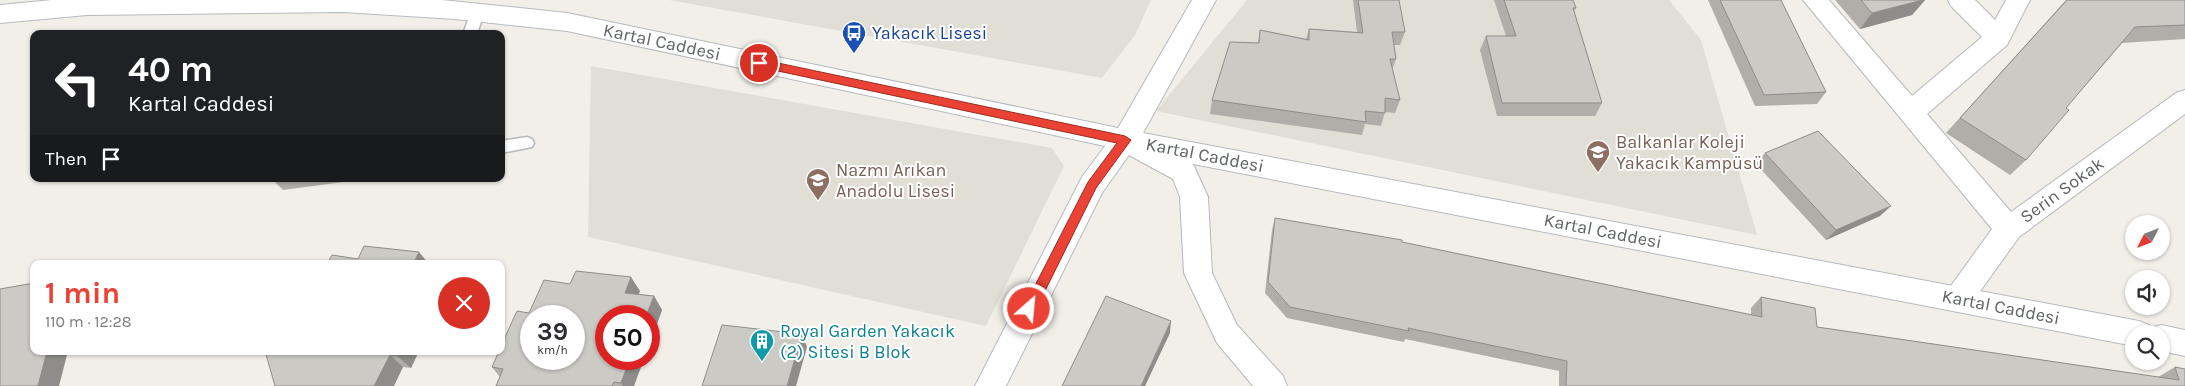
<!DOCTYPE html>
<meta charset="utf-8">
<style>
body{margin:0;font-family:Karla,sans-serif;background:#f7f7f7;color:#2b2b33;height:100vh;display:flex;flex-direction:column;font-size:19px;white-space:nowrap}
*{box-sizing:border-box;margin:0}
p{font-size:16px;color:#7c7c81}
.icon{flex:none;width:28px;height:28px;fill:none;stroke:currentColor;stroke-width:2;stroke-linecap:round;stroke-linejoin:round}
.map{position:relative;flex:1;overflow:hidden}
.side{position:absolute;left:30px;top:260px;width:475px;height:95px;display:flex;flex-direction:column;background:#fff;border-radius:10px;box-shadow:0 1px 4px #0004}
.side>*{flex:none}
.banner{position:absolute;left:30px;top:30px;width:475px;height:152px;border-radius:10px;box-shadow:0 1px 4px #0004;background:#202124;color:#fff;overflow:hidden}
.needle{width:32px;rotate:228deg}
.tools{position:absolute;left:2125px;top:215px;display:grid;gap:10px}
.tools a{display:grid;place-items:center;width:45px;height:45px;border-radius:50%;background:#fff;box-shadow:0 1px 4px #0004;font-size:25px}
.speed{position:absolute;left:520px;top:305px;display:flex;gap:10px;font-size:25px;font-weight:700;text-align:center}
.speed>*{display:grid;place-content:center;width:65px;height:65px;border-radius:50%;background:#fff;box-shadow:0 1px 4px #0004;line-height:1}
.speed small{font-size:12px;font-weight:400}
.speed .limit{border:8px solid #d22;background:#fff;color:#111}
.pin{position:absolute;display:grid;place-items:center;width:42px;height:42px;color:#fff;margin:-21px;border:2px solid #fff;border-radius:50%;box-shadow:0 1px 5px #0007}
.me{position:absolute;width:55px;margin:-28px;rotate:27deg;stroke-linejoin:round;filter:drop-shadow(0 0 4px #0008)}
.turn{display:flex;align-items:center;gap:18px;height:105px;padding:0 15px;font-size:22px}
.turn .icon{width:65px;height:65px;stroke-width:2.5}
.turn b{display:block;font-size:35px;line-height:42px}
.then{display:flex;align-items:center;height:48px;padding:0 15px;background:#0003;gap:10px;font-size:19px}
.round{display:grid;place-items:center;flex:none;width:52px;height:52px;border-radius:26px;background:#f7f7f7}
.headline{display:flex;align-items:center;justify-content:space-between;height:85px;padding:0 15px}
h1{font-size:30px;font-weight:700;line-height:38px;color:#ea4335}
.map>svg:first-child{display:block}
.education{fill:#e1ded6}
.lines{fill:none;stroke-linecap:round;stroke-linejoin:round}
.lane-casing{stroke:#b5b8bc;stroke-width:3}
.street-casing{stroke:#b5b8bc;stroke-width:2}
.secondary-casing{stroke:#b6babf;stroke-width:2}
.lane{fill:#fff;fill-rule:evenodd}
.street{fill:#fff;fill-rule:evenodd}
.secondary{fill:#fff;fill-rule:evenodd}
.wall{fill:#afaea9}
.shaded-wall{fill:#8f8d8a}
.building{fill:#cccac5;stroke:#8f8d8a;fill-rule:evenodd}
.route{fill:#ea4335;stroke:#982c22}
.labels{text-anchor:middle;stroke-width:4;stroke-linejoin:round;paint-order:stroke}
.transit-label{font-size:18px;fill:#164399;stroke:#fff;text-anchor:start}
.street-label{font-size:18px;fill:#5f6368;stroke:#fff}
.education-label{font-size:18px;fill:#785e54;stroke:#fff;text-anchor:start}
.culture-label{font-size:18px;fill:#0d838f;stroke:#fff;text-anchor:start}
</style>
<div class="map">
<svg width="2185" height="386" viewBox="0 0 2185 386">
<rect width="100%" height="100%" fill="#f1efe8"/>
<g class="education">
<path d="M669,0H1151L1135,35L1102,78Z"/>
<path d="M1247,0H1669L1701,40L1757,235L1156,111Z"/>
<path d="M591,66L1052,148L1064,166L986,326L588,237Z"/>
</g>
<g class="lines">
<g class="lane-casing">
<g id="lane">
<path d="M477,8L482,9L484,13L477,34H463L472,9Z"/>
<path d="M527,137L532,139L534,143L532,147L501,153V141Z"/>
</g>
</g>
<g class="street-casing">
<g id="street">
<path d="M1803,0H1829L1912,96L1982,37L1951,6L1948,0H1975L1995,20L2006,0H2030L2007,45L1927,114L2011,212L2176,93L2185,90V114L2019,237L1968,308L1958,312L1948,308L1943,299L1948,290L1992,229Z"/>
<path d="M1125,129L1134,132L1193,164L1208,197L1212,273L1237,325L1283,376L1287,386H1253L1217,343L1184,273L1180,197L1173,179L1116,148L1112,140L1116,132Z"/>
</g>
</g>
<g class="secondary-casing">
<path id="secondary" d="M52,0H442L567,13L1118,128L1192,0H1216L1143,133L2139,321L2149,325L2151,328L2161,325L2185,330V356L2161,351V334H2134V346L1131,152L1102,193L1006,386H975L1082,177L1105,146L567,31L455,19L343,12L87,15L0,23V5Z"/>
</g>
<use href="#lane" class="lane"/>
<use href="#street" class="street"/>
<use href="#secondary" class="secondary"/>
</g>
<g class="wall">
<path d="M1353,0H1399L1405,32L1400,45H1394L1396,59L1392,70L1400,100L1395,113L1385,112L1381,126L1365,124L1362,135L1210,114L1212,100L1258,43L1260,30L1306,39L1309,29L1357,32Z"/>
<path d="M1494,0H1573L1576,8L1574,11L1602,103L1595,116H1497L1480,50L1486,36H1506Z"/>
<path d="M1708,0H1781L1826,92L1817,104L1755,106Z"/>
<path d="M1835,0H1925L1912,15L1860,29Z"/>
<path d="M2066,0H2185V39L2122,43L2066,108L2026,160L2010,175L1946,133Z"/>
<path d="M1765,153L1880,216L1826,240L1756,164Z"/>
<path d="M272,179H366L283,190Z"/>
<path d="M1275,218L1402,242L1751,315V308L1761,297L1817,327L2158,377L2175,367L2185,386H1559V371L1405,339L1404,342L1287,318L1265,293L1272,230Z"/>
<path d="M640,291L638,294L654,296L662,310L649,346V316L634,386H496L500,377L492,367L529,313Z"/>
<path d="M265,351H419L411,368Z"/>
</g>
<g class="shaded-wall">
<path d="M1923,0H1925L1912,15L1860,29L1872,13Z"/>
<path d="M1891,206L1880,216L1826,240L1836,230Z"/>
<path d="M419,252L429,264H413Z"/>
<path d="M631,277L640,291L634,306L625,293Z"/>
<path d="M654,296L662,310L649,346V316H646Z"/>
<path d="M1171,321L1170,333L1145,386H1141Z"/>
<path d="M802,334L807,347L796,386H787Z"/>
<path d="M47,351H68L59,386H38Z"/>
<path d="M399,351H419L411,368L397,356Z"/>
<path d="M390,355L403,367L394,386H374Z"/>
<path d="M630,359H644L634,386H623L621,383Z"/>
</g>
<g class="building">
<path d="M1358,0H1399L1405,32H1392L1396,59H1390L1400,100L1385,98V113L1365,111L1366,122L1212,100L1230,42L1259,43L1260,30L1309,40V29L1363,33Z"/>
<path d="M1504,0H1573L1576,8H1573L1602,103H1502L1486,36H1516Z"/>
<path d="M1720,0H1781L1826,92L1764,95Z"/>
<path d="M1861,0H1923L1872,13Z"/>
<path d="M2067,0H2185V25L2135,27L2066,108L2069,110L2026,160L1960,118Z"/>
<path d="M1818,131L1891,206L1836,230L1765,153Z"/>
<path d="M1275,218L1402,240V242L1762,317L1761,297L1815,308L1817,327L2179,380L2175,367L2185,369V386H1566L1567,361L1408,328L1409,331L1290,307L1268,282Z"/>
<path d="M364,246L419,252L413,264H327L332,255L358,259Z"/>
<path d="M576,271L631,277L625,293L654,296L646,316H606V359H630L621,383L614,382L612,386H496L503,369L492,367L499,351H501V346L517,311L529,313L544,280L570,284ZM531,316H574V359H531Z"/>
<path d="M34,283V351H47L38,386H0V289Z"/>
<path d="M1106,296L1171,321L1141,386H1062Z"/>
<path d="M722,325L802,334L787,386H702Z"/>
<path d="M265,351H399L397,356L390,355L374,386H275Z"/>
</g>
<path class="route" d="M759,59L1125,136L1131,140L1096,188L1034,313L1029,315L1025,313L1023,309L1088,182L1117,143L759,67L754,63Z"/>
<defs>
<g id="bus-pin" transform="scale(1.25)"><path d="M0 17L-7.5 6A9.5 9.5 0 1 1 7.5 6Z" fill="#1a4fb4" stroke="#fff"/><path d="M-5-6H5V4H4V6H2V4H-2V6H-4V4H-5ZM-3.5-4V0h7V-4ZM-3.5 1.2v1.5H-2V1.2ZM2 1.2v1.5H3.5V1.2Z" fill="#fff"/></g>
<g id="school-pin" transform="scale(1.25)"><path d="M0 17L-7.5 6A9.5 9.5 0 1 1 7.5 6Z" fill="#8d6e63" stroke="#fff"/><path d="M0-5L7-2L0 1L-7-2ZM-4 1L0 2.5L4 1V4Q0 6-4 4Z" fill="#fff"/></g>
<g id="building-pin" transform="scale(1.25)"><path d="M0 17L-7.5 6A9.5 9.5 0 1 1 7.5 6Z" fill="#0f9aa8" stroke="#fff"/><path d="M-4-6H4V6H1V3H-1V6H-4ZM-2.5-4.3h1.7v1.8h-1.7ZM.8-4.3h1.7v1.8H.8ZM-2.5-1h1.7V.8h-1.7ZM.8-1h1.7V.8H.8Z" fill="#fff"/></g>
</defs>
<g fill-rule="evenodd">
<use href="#bus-pin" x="854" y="33"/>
<use href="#school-pin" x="1598" y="152"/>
<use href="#school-pin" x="818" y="180"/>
<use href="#building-pin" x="762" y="341"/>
</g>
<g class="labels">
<g class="transit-label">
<text x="872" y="39">Yakacık Lisesi</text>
</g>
<g class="street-label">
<text transform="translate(662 42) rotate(12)" y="6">Kartal Caddesi</text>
<text transform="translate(1205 155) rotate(11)" y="6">Kartal Caddesi</text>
<text transform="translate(2062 190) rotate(-36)" y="6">Serin Sokak</text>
<text transform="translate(1603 231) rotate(11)" y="6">Kartal Caddesi</text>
<text transform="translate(2001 307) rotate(11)" y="6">Kartal Caddesi</text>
</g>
<g class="education-label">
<text x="1616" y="148">Balkanlar Koleji<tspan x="1616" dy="21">Yakacık Kampüsü</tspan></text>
<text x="836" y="176">Nazmı Arıkan<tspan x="836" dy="21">Anadolu Lisesi</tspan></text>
</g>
<g class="culture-label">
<text x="780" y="337">Royal Garden Yakacık<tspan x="780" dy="21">(2) Sitesi B Blok</tspan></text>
</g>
</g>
</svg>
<div class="tools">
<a><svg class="needle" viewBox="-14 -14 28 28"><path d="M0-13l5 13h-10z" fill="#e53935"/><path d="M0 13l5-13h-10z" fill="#7c7c81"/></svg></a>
<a><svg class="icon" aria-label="sound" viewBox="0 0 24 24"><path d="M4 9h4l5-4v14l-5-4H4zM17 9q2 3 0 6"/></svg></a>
<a><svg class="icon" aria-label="search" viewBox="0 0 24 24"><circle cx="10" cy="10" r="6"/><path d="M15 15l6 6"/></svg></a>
</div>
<div class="speed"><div>39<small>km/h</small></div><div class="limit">50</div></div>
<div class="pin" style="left:759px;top:63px;background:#d93025"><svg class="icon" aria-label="arrive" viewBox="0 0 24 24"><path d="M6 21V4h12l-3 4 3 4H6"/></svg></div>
<svg class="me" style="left:1029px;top:309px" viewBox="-20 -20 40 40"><circle r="17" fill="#ea4335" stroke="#fff" stroke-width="3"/><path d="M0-11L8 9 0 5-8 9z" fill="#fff"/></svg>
<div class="banner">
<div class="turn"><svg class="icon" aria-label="left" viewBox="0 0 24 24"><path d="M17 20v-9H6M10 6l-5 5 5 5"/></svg><div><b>40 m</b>Kartal Caddesi</div></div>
<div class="then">Then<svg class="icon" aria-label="arrive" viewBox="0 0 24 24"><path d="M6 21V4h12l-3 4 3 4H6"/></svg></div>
</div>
<section class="side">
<div class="headline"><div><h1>1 min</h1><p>110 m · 12:28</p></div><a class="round" style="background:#d93025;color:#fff"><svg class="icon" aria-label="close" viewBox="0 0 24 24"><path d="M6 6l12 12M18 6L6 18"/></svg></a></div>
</section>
</div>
